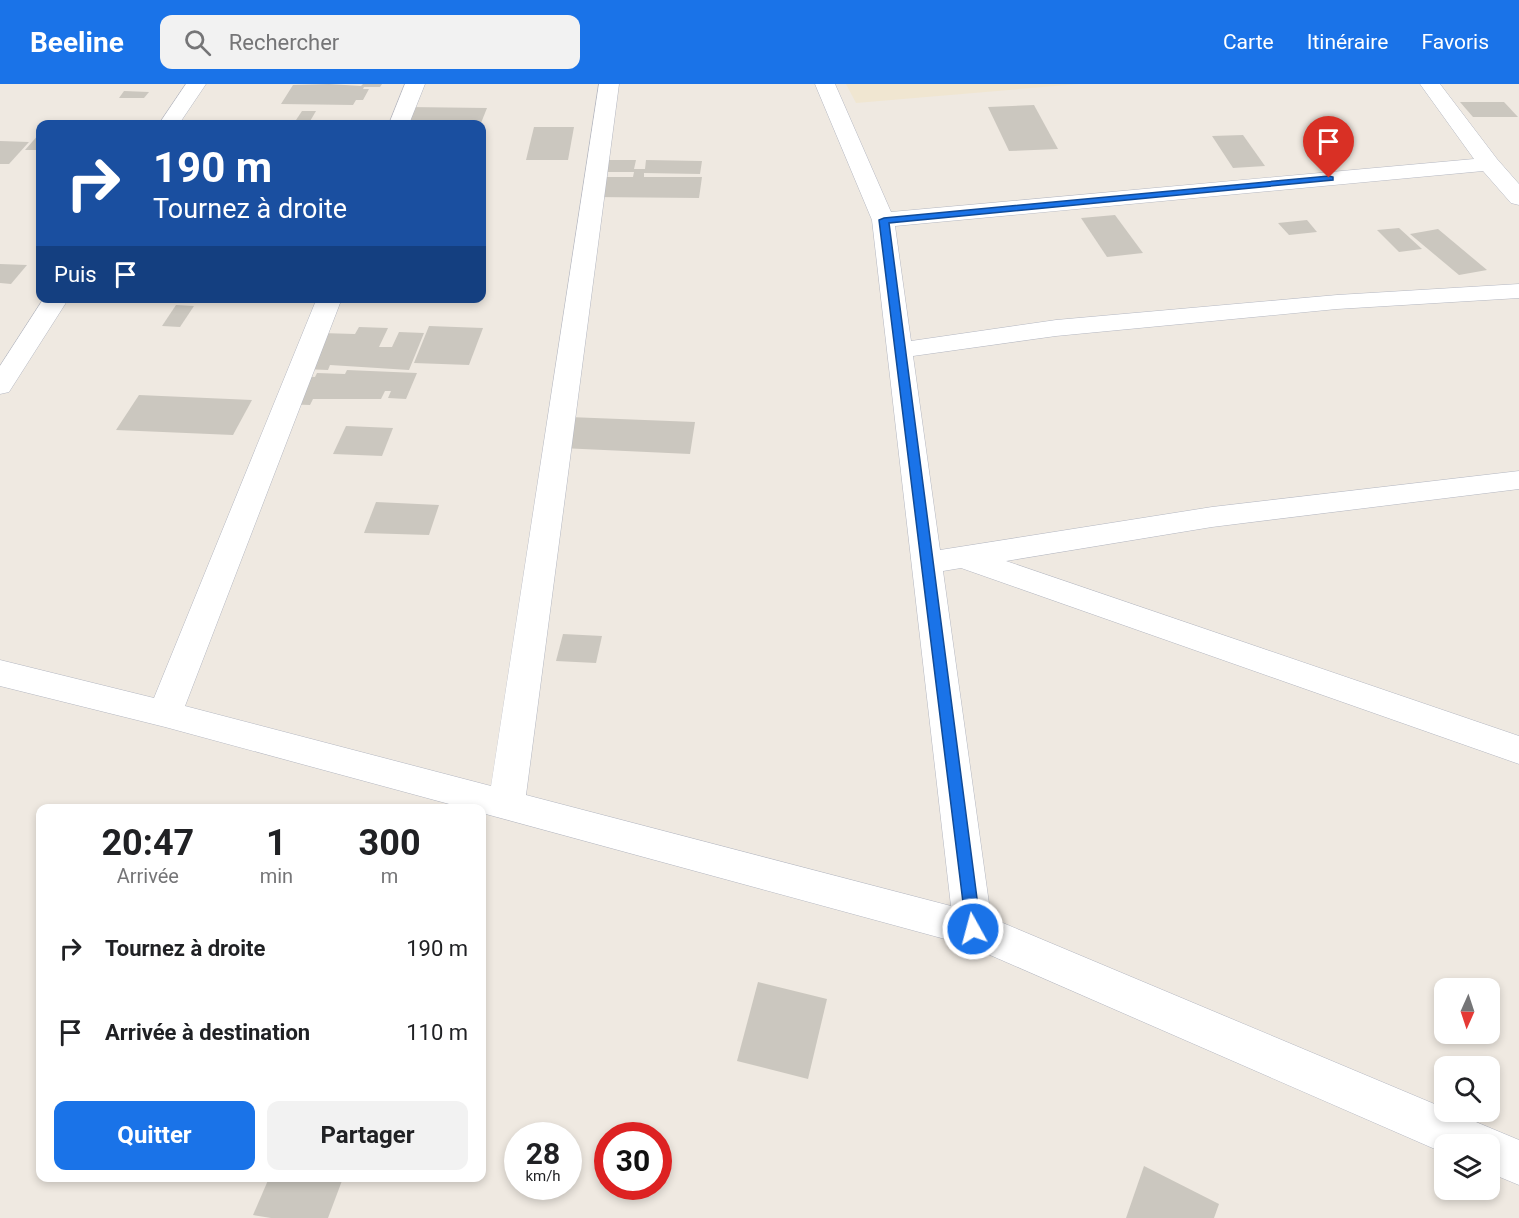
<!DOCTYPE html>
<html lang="fr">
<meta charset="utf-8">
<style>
body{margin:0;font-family:Roboto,sans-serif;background:#f2f2f2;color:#202124;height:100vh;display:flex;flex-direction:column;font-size:22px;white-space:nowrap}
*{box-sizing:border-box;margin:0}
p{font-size:20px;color:#757577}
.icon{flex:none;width:33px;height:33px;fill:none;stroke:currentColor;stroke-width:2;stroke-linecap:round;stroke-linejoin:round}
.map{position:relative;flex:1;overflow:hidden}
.panel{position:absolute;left:36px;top:720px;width:450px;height:378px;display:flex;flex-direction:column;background:#fff;border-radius:12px;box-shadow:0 3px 9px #0003}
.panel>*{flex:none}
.hud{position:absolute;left:36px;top:36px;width:450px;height:183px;border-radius:12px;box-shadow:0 3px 9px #0003;background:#1a4fa0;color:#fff;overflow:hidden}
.needle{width:39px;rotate:183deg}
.tools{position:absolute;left:1434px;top:894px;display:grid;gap:12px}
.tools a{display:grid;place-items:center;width:66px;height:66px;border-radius:12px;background:#fff;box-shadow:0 3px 9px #0003;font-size:30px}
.speed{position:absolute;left:504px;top:1038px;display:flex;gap:12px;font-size:30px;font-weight:700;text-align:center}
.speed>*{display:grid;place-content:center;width:78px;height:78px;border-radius:50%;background:#fff;box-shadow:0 3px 9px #0003;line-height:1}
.speed small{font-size:15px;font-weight:400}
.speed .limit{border:9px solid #d22;background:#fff;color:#111}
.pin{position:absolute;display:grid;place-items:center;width:51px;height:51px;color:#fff;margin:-62px -26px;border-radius:50% 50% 50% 0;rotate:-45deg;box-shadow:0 0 6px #0007}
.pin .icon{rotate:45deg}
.me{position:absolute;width:66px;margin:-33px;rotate:353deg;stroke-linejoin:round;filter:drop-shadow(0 0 4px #0008)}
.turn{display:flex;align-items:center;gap:21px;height:126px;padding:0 18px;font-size:27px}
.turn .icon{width:78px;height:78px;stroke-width:2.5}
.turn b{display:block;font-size:42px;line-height:51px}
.then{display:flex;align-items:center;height:57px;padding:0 18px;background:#0003;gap:12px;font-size:22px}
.eta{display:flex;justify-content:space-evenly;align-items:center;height:102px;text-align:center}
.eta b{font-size:36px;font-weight:700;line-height:42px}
.cta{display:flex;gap:12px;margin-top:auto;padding:12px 18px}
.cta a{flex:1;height:69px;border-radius:12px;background:#1a73e8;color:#fff;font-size:24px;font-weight:700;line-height:69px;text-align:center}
.cta a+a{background:#f2f2f2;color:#202124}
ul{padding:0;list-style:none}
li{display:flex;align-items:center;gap:18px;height:84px;padding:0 18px}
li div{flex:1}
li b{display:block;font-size:22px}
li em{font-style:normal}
header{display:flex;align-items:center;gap:36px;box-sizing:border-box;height:84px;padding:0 30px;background:#1a73e8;color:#fff}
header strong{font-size:28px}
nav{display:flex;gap:33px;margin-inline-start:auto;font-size:21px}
.search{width:420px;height:54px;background:#f2f2f2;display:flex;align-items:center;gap:15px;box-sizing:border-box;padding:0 21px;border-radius:12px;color:#757577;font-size:22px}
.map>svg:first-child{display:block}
.education{fill:#f0e6d1}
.building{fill:#cbc7bf}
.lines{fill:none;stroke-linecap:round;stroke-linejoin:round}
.street-casing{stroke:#b4b7c1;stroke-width:1}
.street{fill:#fff;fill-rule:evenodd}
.route{fill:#1a73e8;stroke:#114b97;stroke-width:1.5}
</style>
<header>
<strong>Beeline</strong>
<div class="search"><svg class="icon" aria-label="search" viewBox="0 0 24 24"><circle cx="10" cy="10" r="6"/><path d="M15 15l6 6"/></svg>Rechercher</div>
<nav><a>Carte</a><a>Itinéraire</a><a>Favoris</a></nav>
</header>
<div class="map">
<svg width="1519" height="1134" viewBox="0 0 1519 1134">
<rect width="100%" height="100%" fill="#efe9e1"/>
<path class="education" d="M846,0H1079L856,19Z"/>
<g class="building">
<path d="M329,0L361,2L363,0H382L380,3H364L363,5H369L363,16H356L353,21L281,20L293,1Z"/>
<path d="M124,7L149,8L144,14H119Z"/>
<path d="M1460,18H1504L1518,33H1473Z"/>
<path d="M1034,21L1058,65L1009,67L988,23Z"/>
<path d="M408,23L487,24L481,39L401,38Z"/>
<path d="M302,27H316L309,39H294Z"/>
<path d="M534,43H574L568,76H526Z"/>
<path d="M40,49V66H25Z"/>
<path d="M1243,51L1265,82L1233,84L1212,52Z"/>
<path d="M0,57L29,58L9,80H0Z"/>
<path d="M601,76H636L634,85H645L646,76L702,77L700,90L644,89V93H702L699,114L593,113L598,93H633L634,88H599Z"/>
<path d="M1115,131L1143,169L1107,173L1081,134Z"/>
<path d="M1307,136L1317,148L1289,151L1278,139Z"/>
<path d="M1399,144L1422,165L1399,168L1377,146Z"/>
<path d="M1438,145L1487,186L1459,191L1410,150Z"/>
<path d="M0,180L27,181L11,200L0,199Z"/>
<path d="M176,221L194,222L180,243L162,242Z"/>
<path d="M429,242L483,244L469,281L414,279Z"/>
<path d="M359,243L388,244L379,263H392L399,248L424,249L409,286L330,281L328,286L302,285L321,249L355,250Z"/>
<path d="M347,286L417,289L406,315L388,314L391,307H385L381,315H313L310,321L283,320L297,292L315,293L317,289L345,290Z"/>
<path d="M139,311L252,316L233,351L116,346Z"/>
<path d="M569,333L695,338L690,370L561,364Z"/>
<path d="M346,342L393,344L382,372L333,370Z"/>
<path d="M376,418L439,421L429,451L364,449Z"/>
<path d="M563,550L602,552L596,579L556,577Z"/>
<path d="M758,898L827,915L808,995L737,977Z"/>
<path d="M1144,1082L1219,1120L1214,1134H1126Z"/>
<path d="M269,1094H343L328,1134H271L253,1131Z"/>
</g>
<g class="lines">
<g class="street-casing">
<g id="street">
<path d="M186,0H206L179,40H159Z"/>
<path d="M405,0H425L409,40H389Z"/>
<path d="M599,0H619L526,711L951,822L872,136L815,0H835L891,128L1474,75L1420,0H1440L1497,75L1519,100V121L1511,119L1483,87L895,142L911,257L1056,236L1337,211L1519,200V214L1337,225L1056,252L913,272L940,466L1212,423L1519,387V405L1212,443L1006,477L1519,652V680L961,484L943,487L991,834L1444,1024V1028H1452L1519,1056V1101L1490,1089V1060H1444V1069L967,861L482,729V724H464L165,643L0,602V576L154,614L317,214H342L185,622L491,702Z"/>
<path d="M44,214H69L9,308L0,310V282Z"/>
</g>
</g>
<use href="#street" class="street"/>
</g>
<path class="route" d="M1329,92L1333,93V96L889,139L981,845L978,851L973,853L967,851L879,136L884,134Z"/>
</svg>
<div class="tools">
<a><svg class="needle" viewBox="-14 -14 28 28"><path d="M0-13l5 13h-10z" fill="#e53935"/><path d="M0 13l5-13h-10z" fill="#757577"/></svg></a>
<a><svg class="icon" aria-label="search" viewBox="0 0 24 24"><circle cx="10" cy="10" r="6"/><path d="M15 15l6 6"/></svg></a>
<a><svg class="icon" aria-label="layers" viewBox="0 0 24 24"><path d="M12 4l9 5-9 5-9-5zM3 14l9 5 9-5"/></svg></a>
</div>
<div class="speed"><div>28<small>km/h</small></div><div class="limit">30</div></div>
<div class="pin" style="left:1329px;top:94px;background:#d93025"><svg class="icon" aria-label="arrive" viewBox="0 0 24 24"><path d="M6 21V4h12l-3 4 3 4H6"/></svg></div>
<svg class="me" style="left:973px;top:845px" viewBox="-20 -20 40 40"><circle r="17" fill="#1a73e8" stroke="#fff" stroke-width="3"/><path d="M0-11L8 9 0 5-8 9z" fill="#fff"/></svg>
<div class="hud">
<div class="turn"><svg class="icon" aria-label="right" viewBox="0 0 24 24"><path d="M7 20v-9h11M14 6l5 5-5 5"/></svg><div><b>190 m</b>Tournez à droite</div></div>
<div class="then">Puis<svg class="icon" aria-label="arrive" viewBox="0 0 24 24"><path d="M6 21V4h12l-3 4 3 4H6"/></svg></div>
</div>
<section class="panel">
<div class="eta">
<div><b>20:47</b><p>Arrivée</p></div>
<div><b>1</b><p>min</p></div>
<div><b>300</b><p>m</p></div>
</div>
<ul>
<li><svg class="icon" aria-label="right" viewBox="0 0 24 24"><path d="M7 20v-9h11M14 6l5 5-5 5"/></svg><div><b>Tournez à droite</b></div><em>190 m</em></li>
<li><svg class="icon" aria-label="arrive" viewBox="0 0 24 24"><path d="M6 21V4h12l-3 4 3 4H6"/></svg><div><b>Arrivée à destination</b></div><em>110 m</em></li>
</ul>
<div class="cta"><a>Quitter</a><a>Partager</a></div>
</section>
</div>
